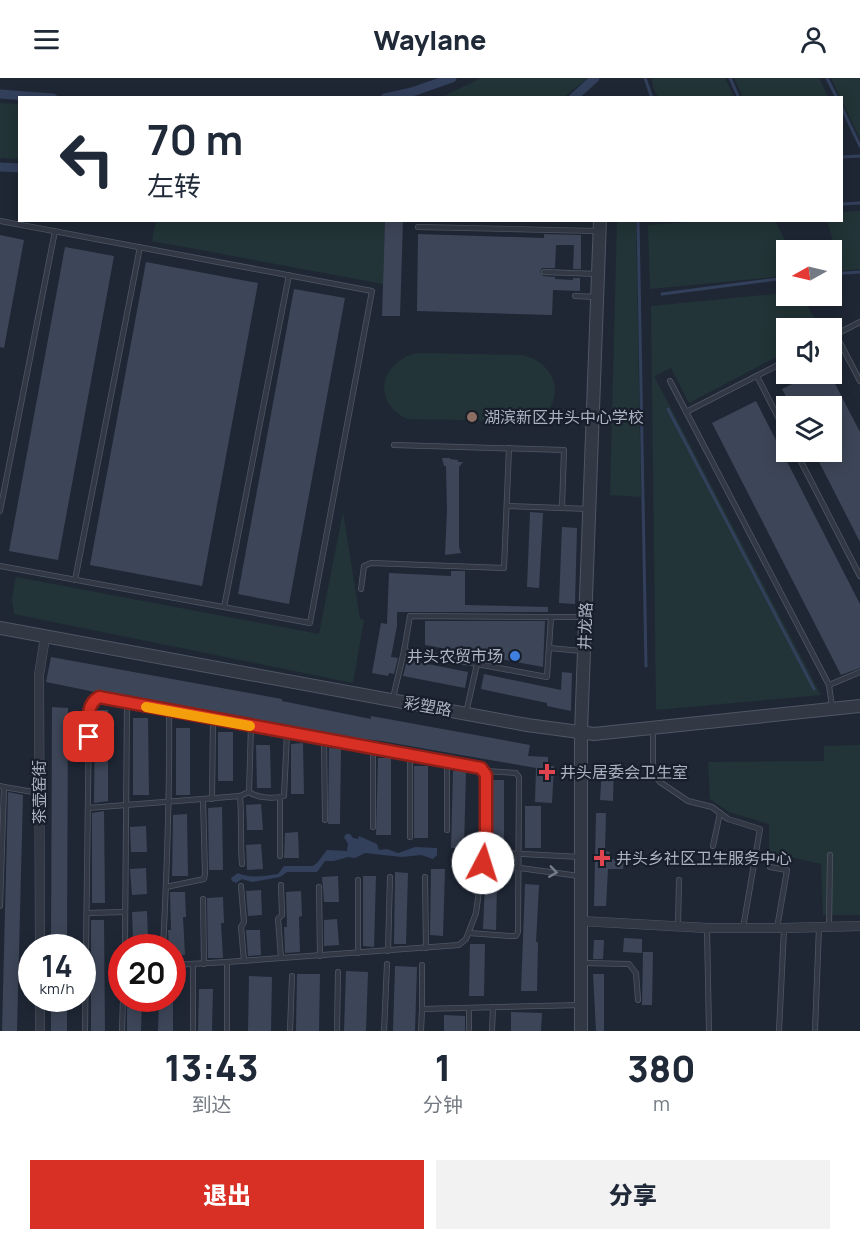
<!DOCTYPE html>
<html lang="zh">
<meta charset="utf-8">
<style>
body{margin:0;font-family:Manrope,"Noto Sans SC",sans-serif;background:#f2f2f3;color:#1f2937;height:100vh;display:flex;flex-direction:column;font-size:22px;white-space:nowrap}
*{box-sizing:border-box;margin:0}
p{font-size:20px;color:#747a83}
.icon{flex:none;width:33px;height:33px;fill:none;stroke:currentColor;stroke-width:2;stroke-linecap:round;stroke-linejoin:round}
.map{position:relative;height:953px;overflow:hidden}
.details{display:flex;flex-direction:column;background:#fff;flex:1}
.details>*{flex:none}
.hud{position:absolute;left:18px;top:18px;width:825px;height:126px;border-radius:0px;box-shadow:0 3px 15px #0003;background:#fff;color:#1f2937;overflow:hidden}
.needle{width:39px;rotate:262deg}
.controls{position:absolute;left:776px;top:162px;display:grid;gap:12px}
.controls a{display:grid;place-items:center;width:66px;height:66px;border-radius:0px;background:#fff;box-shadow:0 3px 15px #0003;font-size:30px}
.speed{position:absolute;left:18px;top:856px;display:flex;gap:12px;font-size:30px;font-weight:700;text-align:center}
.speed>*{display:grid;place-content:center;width:78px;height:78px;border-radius:50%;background:#fff;box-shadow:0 3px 15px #0003;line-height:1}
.speed small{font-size:15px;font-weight:400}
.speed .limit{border:9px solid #d22;background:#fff;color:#111}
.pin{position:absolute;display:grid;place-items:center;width:51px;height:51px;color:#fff;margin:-26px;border-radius:12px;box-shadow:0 3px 9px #0006}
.me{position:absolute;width:66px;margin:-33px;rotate:5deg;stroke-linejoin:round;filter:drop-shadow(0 0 4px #0008)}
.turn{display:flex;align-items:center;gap:21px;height:126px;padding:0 30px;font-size:27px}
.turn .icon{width:78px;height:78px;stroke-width:2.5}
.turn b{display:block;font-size:42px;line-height:51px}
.eta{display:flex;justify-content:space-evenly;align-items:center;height:102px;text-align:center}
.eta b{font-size:36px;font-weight:800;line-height:42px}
.button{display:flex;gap:12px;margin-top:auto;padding:12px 30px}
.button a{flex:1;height:69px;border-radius:0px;background:#d93025;color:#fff;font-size:24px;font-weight:800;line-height:69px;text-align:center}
.button a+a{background:#f2f2f3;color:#1f2937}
header{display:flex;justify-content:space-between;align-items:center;height:78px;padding:0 30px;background:#fff;font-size:27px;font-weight:800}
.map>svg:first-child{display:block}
.green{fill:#223437}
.water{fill:#33405c}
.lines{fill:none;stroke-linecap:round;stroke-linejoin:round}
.stream{stroke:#33405c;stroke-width:3}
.canal{stroke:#33405c;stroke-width:9}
.building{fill:#3d4658}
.service-casing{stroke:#505664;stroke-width:6}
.minor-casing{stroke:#505664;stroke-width:10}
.tertiary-casing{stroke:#505664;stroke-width:14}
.service{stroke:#323945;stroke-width:4.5}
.minor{stroke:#323945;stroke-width:9}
.tertiary{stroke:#323945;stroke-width:12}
.oneway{stroke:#757c8a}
.route-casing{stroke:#8d1f18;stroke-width:15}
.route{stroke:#d93025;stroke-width:10}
.slow{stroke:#f59e0b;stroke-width:10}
.education-dot{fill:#8d6e63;stroke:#181e2a;stroke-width:2}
.shop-dot{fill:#3f7fe0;stroke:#181e2a;stroke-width:2}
.health-dot{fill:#e0444e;stroke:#181e2a;stroke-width:2}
.labels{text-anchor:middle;stroke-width:4.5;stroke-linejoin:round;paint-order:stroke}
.poi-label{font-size:16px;fill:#acb3c3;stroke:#181e2a;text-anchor:start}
.street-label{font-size:16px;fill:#acb3c3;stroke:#181e2a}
</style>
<header><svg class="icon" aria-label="menu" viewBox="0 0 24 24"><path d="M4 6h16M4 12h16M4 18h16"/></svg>Waylane<svg class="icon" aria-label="person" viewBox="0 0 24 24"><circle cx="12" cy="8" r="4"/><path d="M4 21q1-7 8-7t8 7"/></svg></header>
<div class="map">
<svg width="860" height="953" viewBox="0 0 860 953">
<rect width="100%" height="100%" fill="#1f2735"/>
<g class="green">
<path d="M481,0H588L564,19H442Z"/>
<path d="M652,0H725L734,19H658L653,9Z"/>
<path d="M734,0H819L828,19H743Z"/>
<path d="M831,0H860V61Z"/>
<path d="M0,25L19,26V81L0,80Z"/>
<path d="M860,133V191L831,194L833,163L827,143L842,142V134Z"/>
<path d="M716,142L770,143L776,145L790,172H786V198L650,211L648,147Z"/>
<path d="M156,143H385L383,206L152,163Z"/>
<path d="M617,143H636L641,419L610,417Z"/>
<path d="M786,215V218H802L820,250H786V274L689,325L671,290L654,298L821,617L656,632L651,228Z"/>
<path d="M417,275L522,277C561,285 568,333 529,343L407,341C371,323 380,284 417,275Z"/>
<path d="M343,434L360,541L364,542L353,605L14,536L12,520L16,499L319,556Z"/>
<path d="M860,667V837H823L821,786L769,774V746L729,734L710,721L708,684L824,683V668Z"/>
</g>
<path class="water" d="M346,756H350L353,760L358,761L359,758L377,766L379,772L387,771L398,775L415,769L437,770V777L433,781L421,777L402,779L365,775L355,780L348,779L334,783H325L317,794H287L280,799L252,804L242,801L236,805L232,803L231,800L238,795C251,801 264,798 278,796L284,788H313L317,785L327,772L347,773L348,766L344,759Z"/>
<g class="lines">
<g class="stream">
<path d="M645,0L652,20"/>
<path d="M730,0L739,20"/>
<path d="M827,0L837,20"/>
<path d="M842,30L860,68"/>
<path d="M842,79L860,78"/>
<path d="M842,126L860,125"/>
<path d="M638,142L646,588"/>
<path d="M831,196L860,194"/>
<path d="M662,216L786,200"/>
<path d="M668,331L814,611"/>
</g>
<g class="canal">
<path d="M0,16L53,20"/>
<path d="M385,20L412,14L452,0"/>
<path d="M573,20L595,0"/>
<path d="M0,89L20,90"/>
</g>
</g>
<g class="building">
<path d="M385,142H403L400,238H382Z"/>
<path d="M418,156L544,160V156L581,157V191H573L574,167H556L555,190H542L540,194L543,198L555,199V201L573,202V200H580V213L553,212L552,237L417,233Z"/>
<path d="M0,157L24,162L4,270L0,269Z"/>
<path d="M65,169L114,178L58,482L9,473Z"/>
<path d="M146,184L258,205L202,508L90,487Z"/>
<path d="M294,211L345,220L289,526L238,516Z"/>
<path d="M812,296H830L860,354V464L814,374H831V328H791L782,311Z"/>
<path d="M756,323L860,526V590L841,597L712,345Z"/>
<path d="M442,380H450V381L458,382V384H463L459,389V469L461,475L445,477L447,432L446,388H444Z"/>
<path d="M530,434L543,435L539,510L527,509Z"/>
<path d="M562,449L577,450L575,526L559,525Z"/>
<path d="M451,493H465V527L548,529V534H397V548L391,579L398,580L394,596L389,595L388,598L372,595L381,545L387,546L389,495L451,498Z"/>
<path d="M425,543H545L543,589L425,567Z"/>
<path d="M51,579L282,621V623L371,641V638L530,667L528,678L548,679V688H554L552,725L535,724L536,690L381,663L363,661V663L278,646L213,636L131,622L112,616H94L95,614L46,604Z"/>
<path d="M407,582L468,594L465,610L403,598Z"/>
<path d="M562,594L572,595L571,633L547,628V625L481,611L484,596L561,612Z"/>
<path d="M52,629L68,630L67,870H51Z"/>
<path d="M95,632H108V723L94,725Z"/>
<path d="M133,640H148L149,717H133Z"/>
<rect x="176" y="650" width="14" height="67"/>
<rect x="218" y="654" width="15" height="49"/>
<path d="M303,665L304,716H291V666Z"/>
<path d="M256,667H270L271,710H257Z"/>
<path d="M329,670L341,671L340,746H328Z"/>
<path d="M378,680H391V757H376Z"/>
<rect x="414" y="688" width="14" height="72"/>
<path d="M602,689H614L613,723L600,722Z"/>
<path d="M453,693H466L464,770H451Z"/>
<rect x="490" y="702" width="14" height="67"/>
<path d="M8,714L23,717L17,953H2Z"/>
<path d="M261,726L263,752H247L246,727Z"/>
<rect x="525" y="728" width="16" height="42"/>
<path d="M222,729L223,792H209L208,730Z"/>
<path d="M104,733L105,825H92V735Z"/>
<path d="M596,735H606L605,773L610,774V781L624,782L623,791H608L606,828H594Z"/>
<path d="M187,736L188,798H172L173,737Z"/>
<path d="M146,748L147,774H131L130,749Z"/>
<path d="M298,754L299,780H284L285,755Z"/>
<path d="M261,766L263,791L247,792L246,767Z"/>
<path d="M146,790L147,816L132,817L130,791Z"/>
<path d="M431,791H445L443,858L430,857Z"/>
<path d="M395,794L408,795L406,866H394Z"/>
<path d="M338,798L339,824H324L322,799Z"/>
<path d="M363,798H376L374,869L363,868Z"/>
<path d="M485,804H497L496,852L483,851Z"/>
<path d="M525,806L539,807L536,864H538L537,913H521Z"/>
<path d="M261,812L262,837L248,838L246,813Z"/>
<path d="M301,813L302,838L299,839L300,874L285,875L284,849H287L286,814Z"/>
<path d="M170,814H185L186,839H183L185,877L172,878V870H169L168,852H171Z"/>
<path d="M223,819L224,845H221L223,880H208L207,820Z"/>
<path d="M147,833L148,859H133L132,834Z"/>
<path d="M337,841L339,867L324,868V842Z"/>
<path d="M91,842H104L105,953H91Z"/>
<path d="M246,852H260L261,877L248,878Z"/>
<path d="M624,860L642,861V875L623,874Z"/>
<path d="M594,862H604L603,881H593Z"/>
<path d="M470,866H485L484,918H469Z"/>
<path d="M643,874H653L652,927H642Z"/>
<path d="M395,888L417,889L415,953H393Z"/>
<path d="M346,893L368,894L366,953H344Z"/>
<path d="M297,896H320L319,953H296Z"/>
<path d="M593,896H604V953H596Z"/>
<path d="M249,898L272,899L271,953H248Z"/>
<path d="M199,911H213L212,953H198Z"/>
<rect x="51" y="921" width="16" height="32"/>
<path d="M127,921H142L141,953H127Z"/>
<path d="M159,921H173V953H158Z"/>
<path d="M511,934L542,935L541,953H511Z"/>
<path d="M444,937L465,938V953H444Z"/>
</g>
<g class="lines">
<g class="service-casing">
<g id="service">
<path d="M0,143L372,213L310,545L0,488"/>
<path d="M418,149L597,153"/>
<path d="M544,194L598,196"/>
<path d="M575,218L597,219"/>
<path d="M836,257L860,303"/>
<path d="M831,259L860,244"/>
<path d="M757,298L786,355"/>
<path d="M670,303L829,607L832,629"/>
<path d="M686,334L786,283"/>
<path d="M394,367L564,372L562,430"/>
<path d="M796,374L860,498"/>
<path d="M507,428L589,431"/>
<path d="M0,433L55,153"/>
<path d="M75,502L140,169"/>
<path d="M361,511L364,488L371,485L504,490L509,370"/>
<path d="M224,529L289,197"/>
<path d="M551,539H584"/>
<path d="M549,570L582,573"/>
<path d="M829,607L860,594"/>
<path d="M393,620L404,573"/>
<path d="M127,625L125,864L131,870"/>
<path d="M466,635L477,586L547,599L551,539L410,538L404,573L477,586"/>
<path d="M251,648L249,714C257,720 274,721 284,718L287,655"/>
<path d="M653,652V690L655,698L660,704L688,723L712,729L728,741L760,751L743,850"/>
<path d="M324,662L325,742"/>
<path d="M373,671V749"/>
<path d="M447,684V752"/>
<path d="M0,708L4,709L0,828"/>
<path d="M4,709L39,715"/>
<path d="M240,718C242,741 240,763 242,786"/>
<path d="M280,719V778"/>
<path d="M212,721L213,641"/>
<path d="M88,730L240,718L249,714"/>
<path d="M410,759V678"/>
<path d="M713,768L720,735"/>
<path d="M485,774L581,779"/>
<path d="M483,785L579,798"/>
<path d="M770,789L787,792L777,850"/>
<path d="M425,799L426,870"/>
<path d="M281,807L282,837L278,841L281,880"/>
<path d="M241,808L244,844L241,849L244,883"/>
<path d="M166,809L204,801L205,796L203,721"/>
<path d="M319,809L320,878"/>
<path d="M203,821L204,886"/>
<path d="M87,835L125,834"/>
<path d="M678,848L679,802"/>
<path d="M829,849L830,777"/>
<path d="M707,851L709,953"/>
<path d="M469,855L510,858H516L518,854L519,699L516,695L485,693"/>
<path d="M163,870C167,791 170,712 169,633"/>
<path d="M388,873L390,799"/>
<path d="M358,875V802"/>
<path d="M227,884V953"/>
<path d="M583,885L629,886L636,895L638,922"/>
<path d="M422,931V887"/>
<path d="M85,953L89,636L93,622C105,616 118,622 130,626L481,690L485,693L486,762L476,835L466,861L459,867L227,884L172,887"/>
<path d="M122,953L123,921"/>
<path d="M193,953V886"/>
<path d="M290,953L292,898"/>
<path d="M337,953L338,894"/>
<path d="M384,953L387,886"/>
<path d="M421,953L422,931L581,927"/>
<path d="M469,953V930"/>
<path d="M492,953L493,929"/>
<path d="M779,953L784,851"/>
<path d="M815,953L819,849"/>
</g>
</g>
<g class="minor-casing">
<g id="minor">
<path d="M581,843L707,850H784L860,848"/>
<path d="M40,870L39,597L45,559"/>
<path d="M40,921V953"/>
</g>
</g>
<g class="tertiary-casing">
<g id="tertiary">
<path d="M0,550L527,647L594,656L860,628"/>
<path d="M581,953V654L600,142"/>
</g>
</g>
<use href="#service" class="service"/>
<use href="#minor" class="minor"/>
<use href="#tertiary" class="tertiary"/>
</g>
<defs><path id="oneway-chevron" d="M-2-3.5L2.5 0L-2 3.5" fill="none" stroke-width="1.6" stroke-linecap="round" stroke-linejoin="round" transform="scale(1.5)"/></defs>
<use class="oneway" href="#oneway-chevron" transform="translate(553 794) rotate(8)"/>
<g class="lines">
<g class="route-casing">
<path id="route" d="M89,659C89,645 85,627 99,619L481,690L486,697V762L483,785"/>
</g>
<use href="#route" class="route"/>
<path class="slow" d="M146,629L250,648"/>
</g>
<circle class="education-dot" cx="472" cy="339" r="6"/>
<circle class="shop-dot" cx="515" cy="578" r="6"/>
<g class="health-dot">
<path d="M544 685h6v6h6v6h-6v6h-6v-6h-6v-6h6z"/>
<path d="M599 771h6v6h6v6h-6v6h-6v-6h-6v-6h6z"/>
</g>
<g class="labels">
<g class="poi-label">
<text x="484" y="345">湖滨新区井头中心学校</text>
<text x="503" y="584" text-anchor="end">井头农贸市场</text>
<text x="560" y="700">井头居委会卫生室</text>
<text x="616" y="786">井头乡社区卫生服务中心</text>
</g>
<g class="street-label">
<text transform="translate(585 548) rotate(-88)" y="6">井龙路</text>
<text transform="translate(428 628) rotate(10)" y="6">彩塑路</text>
<text transform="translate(39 714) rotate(-90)" y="6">茶壶窑街</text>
</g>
</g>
</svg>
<div class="controls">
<a><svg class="needle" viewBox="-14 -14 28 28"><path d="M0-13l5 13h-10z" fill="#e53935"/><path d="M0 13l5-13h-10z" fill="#747a83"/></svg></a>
<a><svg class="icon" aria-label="sound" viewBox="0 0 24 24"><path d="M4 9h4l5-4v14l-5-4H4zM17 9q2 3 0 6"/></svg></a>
<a><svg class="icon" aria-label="layers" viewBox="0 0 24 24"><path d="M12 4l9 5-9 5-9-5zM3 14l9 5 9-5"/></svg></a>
</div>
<div class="speed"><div>14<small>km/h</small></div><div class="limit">20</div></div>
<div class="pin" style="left:89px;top:659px;background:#d93025"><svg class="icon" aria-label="arrive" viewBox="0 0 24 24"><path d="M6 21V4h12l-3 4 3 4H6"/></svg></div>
<svg class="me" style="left:483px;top:785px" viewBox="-20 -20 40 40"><circle r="19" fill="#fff"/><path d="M0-13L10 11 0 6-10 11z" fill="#d93025"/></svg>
<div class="hud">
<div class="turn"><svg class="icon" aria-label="left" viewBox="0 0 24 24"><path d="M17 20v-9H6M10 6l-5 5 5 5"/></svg><div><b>70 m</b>左转</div></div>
</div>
</div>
<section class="details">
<div class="eta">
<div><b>13:43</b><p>到达</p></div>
<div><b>1</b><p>分钟</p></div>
<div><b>380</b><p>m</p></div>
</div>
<div class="button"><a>退出</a><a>分享</a></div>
</section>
